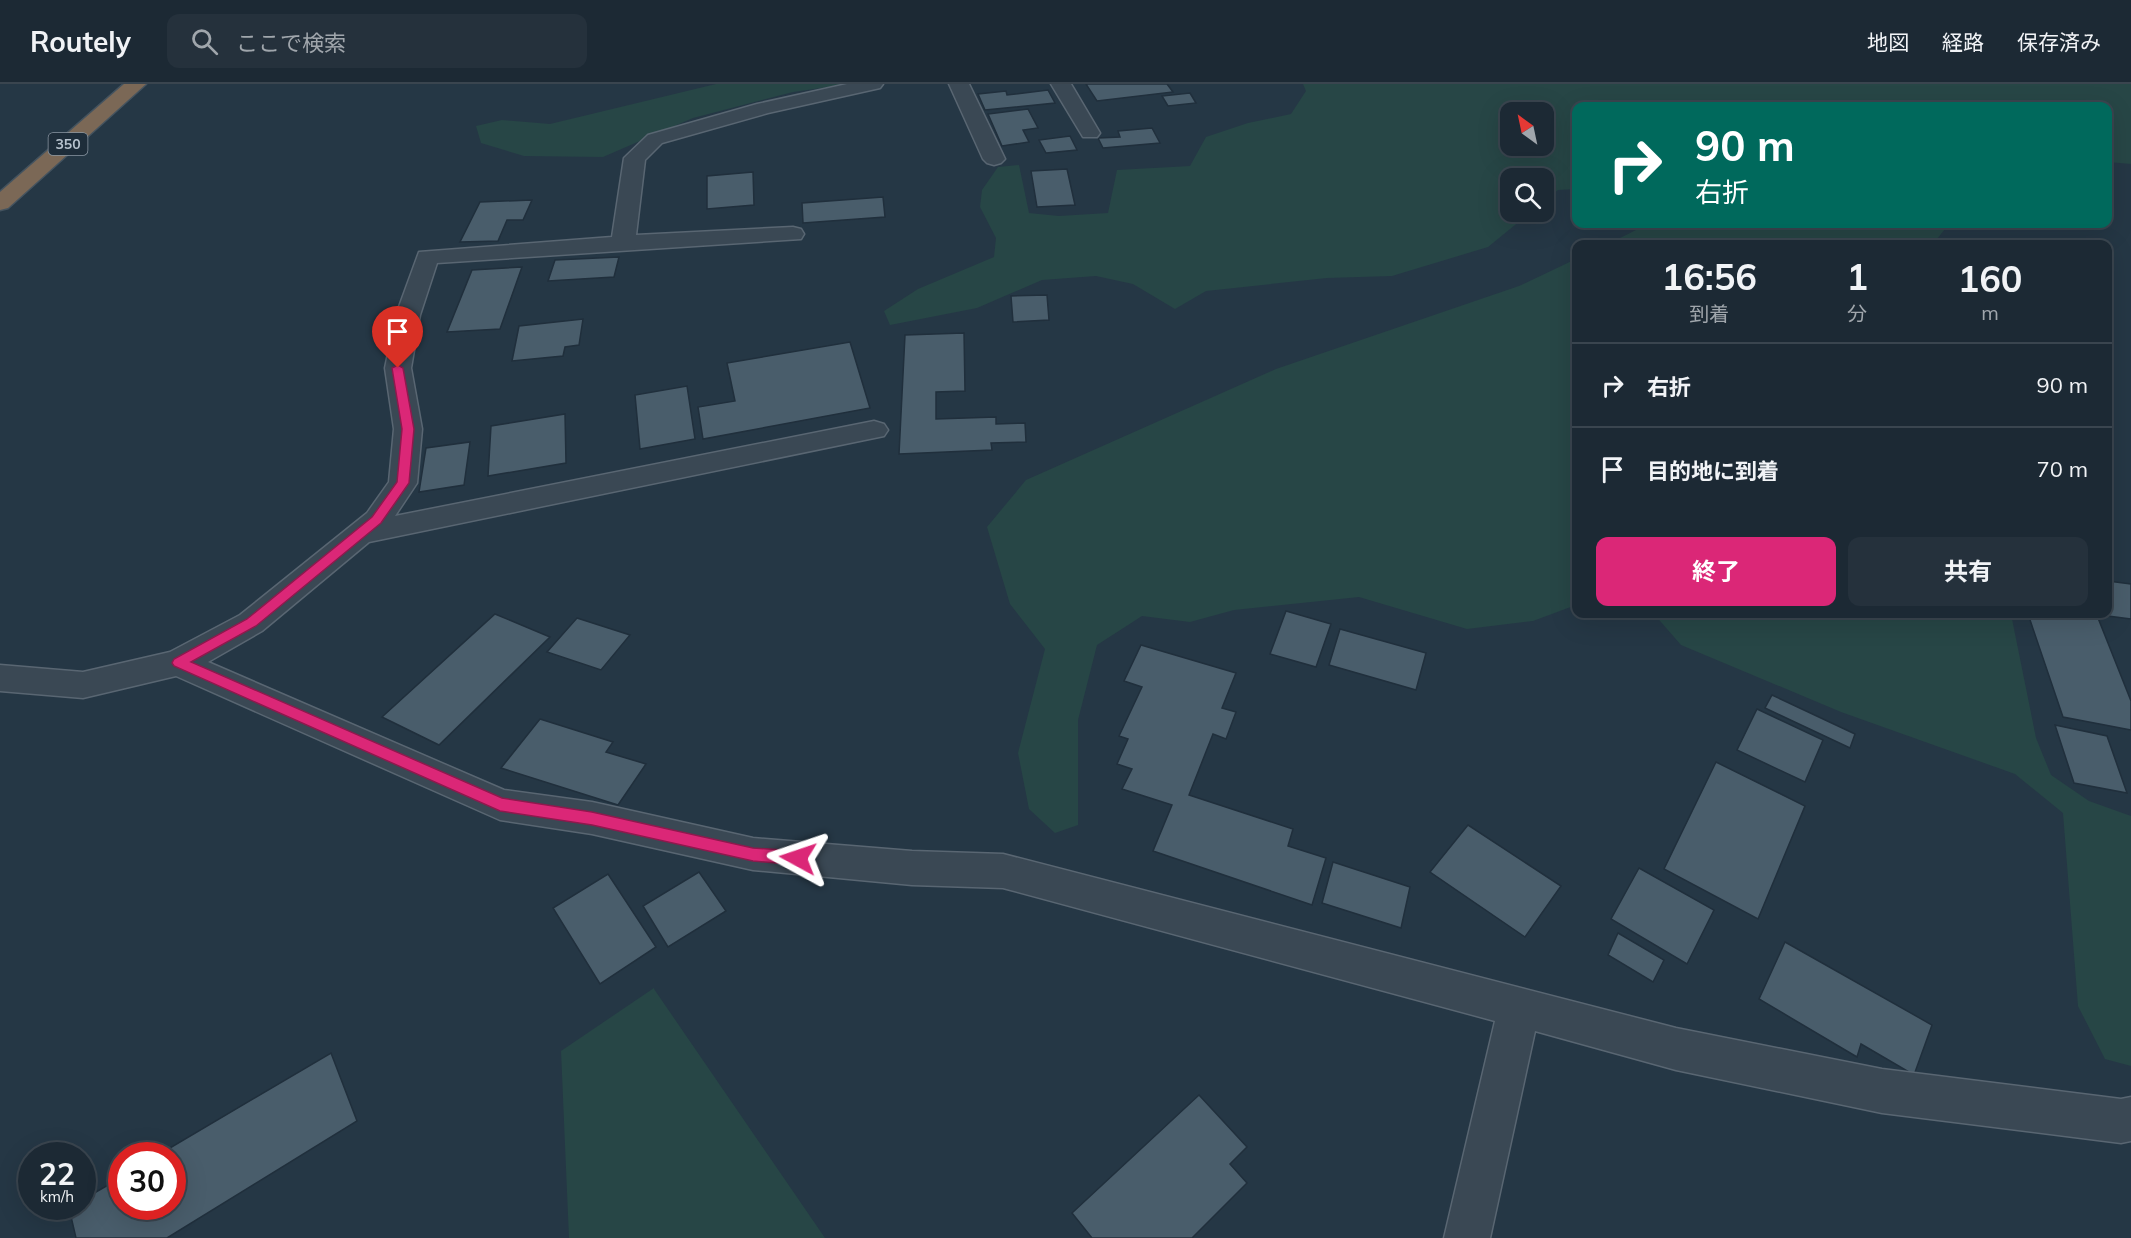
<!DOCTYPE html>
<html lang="ja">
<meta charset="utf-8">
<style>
body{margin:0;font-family:Mulish,"Noto Sans JP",sans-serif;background:#25313c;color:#f1f3f6;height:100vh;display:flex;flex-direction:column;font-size:22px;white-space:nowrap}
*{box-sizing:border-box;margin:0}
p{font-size:20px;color:#a0a6ac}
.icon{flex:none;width:33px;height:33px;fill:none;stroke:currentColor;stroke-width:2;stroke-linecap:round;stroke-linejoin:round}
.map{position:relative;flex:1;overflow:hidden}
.sheet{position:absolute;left:1572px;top:156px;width:540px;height:378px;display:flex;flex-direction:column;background:#1c2934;border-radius:12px;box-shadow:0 6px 24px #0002,0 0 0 2px #3a454f}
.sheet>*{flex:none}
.hud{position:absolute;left:1572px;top:18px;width:540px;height:126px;border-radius:12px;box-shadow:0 6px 24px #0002,0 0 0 2px #3a454f;background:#00695c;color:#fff;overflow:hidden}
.needle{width:39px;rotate:327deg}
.tools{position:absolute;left:1500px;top:18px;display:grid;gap:12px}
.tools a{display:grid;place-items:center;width:54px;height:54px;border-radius:12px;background:#1c2934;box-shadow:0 6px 24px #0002,0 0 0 2px #3a454f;font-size:30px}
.speed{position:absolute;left:18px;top:1058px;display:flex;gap:12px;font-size:30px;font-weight:700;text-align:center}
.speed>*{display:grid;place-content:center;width:78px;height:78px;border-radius:50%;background:#1c2934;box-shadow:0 6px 24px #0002,0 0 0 2px #3a454f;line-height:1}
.speed small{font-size:15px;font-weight:400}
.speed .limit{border:9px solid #d22;background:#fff;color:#111}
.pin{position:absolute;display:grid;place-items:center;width:51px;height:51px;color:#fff;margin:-62px -26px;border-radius:50% 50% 50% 0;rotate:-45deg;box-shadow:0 0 6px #0007}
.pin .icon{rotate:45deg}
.me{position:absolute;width:66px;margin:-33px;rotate:275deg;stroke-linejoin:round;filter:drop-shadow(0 0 4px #0008)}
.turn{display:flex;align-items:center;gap:21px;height:126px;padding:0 24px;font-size:27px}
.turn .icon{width:78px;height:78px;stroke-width:2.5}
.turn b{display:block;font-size:42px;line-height:51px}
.eta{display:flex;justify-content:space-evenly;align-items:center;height:102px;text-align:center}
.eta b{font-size:36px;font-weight:700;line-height:42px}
.button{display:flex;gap:12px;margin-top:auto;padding:12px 24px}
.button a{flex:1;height:69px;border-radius:12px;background:#db2777;color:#fff;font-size:24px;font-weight:700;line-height:69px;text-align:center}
.button a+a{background:#25313c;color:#f1f3f6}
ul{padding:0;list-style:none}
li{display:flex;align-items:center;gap:18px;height:84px;padding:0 24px;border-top:2px solid #3a454f}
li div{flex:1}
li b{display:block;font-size:22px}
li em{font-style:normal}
header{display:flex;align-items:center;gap:36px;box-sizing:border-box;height:84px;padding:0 30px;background:#1c2934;border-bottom:2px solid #3a454f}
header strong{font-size:28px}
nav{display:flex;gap:33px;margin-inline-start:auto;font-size:21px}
.search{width:420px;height:54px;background:#25313c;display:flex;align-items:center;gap:15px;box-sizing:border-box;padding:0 21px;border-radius:12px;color:#a0a6ac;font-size:22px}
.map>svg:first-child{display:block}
.green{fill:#274646;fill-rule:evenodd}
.building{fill:#495d6b;stroke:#202f3c;stroke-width:1.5}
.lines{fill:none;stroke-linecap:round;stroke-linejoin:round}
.street-casing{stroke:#596672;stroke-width:3}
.highway-casing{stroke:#44535f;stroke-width:3}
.street{fill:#3a4854;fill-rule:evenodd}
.highway{fill:#7b6856;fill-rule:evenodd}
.route{fill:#db2777;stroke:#8e194d;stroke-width:1.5}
.labels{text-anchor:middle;stroke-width:6;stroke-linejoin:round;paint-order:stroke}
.shield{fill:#1e2d3a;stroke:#8a96a2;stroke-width:1.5}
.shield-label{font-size:14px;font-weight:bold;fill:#b8c3ce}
</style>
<header>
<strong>Routely</strong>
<div class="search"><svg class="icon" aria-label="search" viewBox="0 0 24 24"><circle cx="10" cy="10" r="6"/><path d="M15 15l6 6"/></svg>ここで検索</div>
<nav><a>地図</a><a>経路</a><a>保存済み</a></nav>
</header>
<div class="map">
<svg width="2131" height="1154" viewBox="0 0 2131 1154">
<rect width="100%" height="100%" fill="#253745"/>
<g class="green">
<path d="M716,0H849L793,8L693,34L603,73L524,72L481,59L476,42L502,36L550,40Z"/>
<path d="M1303,0H2131V80L2108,78V22H1576V105L1558,106L1544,118V94H1510V128H1531L1488,163L1392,192L1327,194L1206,207L1175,225L1133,200L1096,192L1042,196L977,224L890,241L884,227L918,205L994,173L996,154L980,123L982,106L998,83L1019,81L1029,129L1059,132L1108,129L1117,86L1190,82L1206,53L1248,39L1291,30L1306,7ZM1544,28V62H1510V28Z"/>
<path d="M1648,140H1949L1933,160H1608Z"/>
<path d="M1576,175V521L1533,537L1467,545L1359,513L1234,526L1190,538L1142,532L1097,561L1078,636V741L1055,749L1029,725L1018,669L1045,565L1010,520L987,443L1026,396L1276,285L1519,202Z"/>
<path d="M1654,530H2011L2036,654L2051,691L2089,717L2131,732V982L2105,975L2078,922L2063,729L2015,690L1841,628L1681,561Z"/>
<path d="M654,904V905L825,1154H569L561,967Z"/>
</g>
<g class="building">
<path d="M1086,0H1167L1173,8L1097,17Z"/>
<path d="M1048,6L1055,19L985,26L978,10L1006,7L1007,11Z"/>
<path d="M1190,9L1196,19L1168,22L1162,12Z"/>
<path d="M1028,25L1038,44L1023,46L1029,58L1002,62L988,30Z"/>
<path d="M1152,44L1160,59L1103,64L1098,54L1120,53L1118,47Z"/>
<path d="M1070,52L1077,66L1046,69L1039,56Z"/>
<path d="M1067,85L1075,121L1037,123L1031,87Z"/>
<path d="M753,88L754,121L707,125V92Z"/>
<path d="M883,113L885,133L803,139L802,119Z"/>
<path d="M532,116L523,136H507L498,157L460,158L480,118Z"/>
<path d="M619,173L614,193L548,197L555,176Z"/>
<path d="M522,183L500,245L447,248L472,186Z"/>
<path d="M1047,211L1049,236L1013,238L1011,212Z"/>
<path d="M583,235L579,261L565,263L563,272L512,277L519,242Z"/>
<path d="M964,249L965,307L936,308V335L996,333V340L1025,339L1026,358L991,359L992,366L899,370L905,251Z"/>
<path d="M850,258L870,324L703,355L698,323L735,317L727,279Z"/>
<path d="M687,302L695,355L640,365L635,311Z"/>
<path d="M565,330L566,379L488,392L491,342Z"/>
<path d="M470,358L464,401L419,408L426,364Z"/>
<path d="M2108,497L2131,500V535L2108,532Z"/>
<path d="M1286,527L1331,540L1316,583L1270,570Z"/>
<path d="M495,530L550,553L439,661L382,633Z"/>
<path d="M2028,530H2072L2098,534L2131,617V646L2063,633Z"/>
<path d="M577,534L630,551L601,586L547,568Z"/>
<path d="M1340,545L1426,569L1416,606L1329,581Z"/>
<path d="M1141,561L1236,589L1222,624L1236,628L1226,655L1213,650L1189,711L1293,745L1288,762L1326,774L1312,821L1153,767L1172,721L1122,705L1132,685L1117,680L1128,655L1119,652L1142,603L1124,597Z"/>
<path d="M1772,611L1855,650L1850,664L1765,624Z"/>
<path d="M1757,625L1823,656L1805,698L1737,666Z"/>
<path d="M540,635L613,658L606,668L646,680L618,721L501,684Z"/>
<path d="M2055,641L2107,652L2127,709L2074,699Z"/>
<path d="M1716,678L1805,722L1758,835L1664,785Z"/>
<path d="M1468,741L1561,802L1525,853L1430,788Z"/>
<path d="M1333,778L1410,803L1401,844L1322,819Z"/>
<path d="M1639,784L1714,826L1687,880L1611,835Z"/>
<path d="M699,788L726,827L668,863L643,822Z"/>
<path d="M608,790L656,863L600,900L553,824Z"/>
<path d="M1618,849L1664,876L1653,898L1608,871Z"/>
<path d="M1785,858L1932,941L1914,991L1861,960L1857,973L1759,915Z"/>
<path d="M331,969L357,1037L167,1154H76L69,1124L82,1122V1116L122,1093V1122H172V1071H158Z"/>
<path d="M1199,1011L1247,1063L1230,1080L1247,1099L1192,1154H1092L1072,1129Z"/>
</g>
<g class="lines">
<g class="street-casing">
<g id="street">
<path d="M847,0H883L880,4L768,29L662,59L645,76L636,151L793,143L801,145L804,150L801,155L437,179L420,231L411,284L422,345L417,399L395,432L874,337L884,340L888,346L884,352L369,458L262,547L208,578L504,706L592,718L753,754L912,767L1003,770L1676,944L1882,985L2121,1015L2131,1013V1057L2121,1059L1882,1029L1676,986L1535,947L1490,1154H1444L1495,937L1003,804L912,801L753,786L592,750L500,736L176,592L83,614L0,607V581L83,588L170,568L240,531L367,429L389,398L394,345L385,284L396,231L419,168L612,153L624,74L648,51L757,20Z"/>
<path d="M949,0H969L1005,75L1001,79L994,81L987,79L983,75Z"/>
<path d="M1051,0H1071L1100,49L1097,53H1083Z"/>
</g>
</g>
<g class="highway-casing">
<path id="highway" d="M124,0H146L8,124L0,126V108Z"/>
</g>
<use href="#street" class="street"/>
<use href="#highway" class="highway"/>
</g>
<path class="route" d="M398,281L403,284L414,345L409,399L381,439L256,542L191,578L502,714L592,728L753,764L798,767L804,769L806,774L804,779L798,781L753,777L592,741L500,727L174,582L172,579L174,575L247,535L372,433L397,398L402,345L392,284Z"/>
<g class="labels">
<rect class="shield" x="48.5" y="49" width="39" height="22" rx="4.5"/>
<g class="shield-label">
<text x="68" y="65">350</text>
</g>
</g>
</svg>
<div class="tools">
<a><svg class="needle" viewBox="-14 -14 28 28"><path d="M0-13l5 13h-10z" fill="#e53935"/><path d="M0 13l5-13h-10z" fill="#a0a6ac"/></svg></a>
<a><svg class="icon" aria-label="search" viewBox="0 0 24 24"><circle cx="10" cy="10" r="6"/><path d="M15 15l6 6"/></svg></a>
</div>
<div class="speed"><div>22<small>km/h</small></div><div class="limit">30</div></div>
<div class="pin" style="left:398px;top:284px;background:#d93025"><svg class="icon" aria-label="arrive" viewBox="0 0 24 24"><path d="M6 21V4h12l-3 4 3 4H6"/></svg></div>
<svg class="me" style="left:798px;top:774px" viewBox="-20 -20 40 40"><path d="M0-17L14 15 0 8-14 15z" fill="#db2777" stroke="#fff" stroke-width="4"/></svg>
<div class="hud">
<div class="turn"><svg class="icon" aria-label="right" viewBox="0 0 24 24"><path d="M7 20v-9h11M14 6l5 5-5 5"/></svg><div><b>90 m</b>右折</div></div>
</div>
<section class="sheet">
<div class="eta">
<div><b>16:56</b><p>到着</p></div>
<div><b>1</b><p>分</p></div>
<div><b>160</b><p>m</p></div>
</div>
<ul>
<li><svg class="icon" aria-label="right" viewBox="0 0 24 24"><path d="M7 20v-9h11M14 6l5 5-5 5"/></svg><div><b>右折</b></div><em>90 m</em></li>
<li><svg class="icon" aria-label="arrive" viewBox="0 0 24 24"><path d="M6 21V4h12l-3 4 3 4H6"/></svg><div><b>目的地に到着</b></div><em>70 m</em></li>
</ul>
<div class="button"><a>終了</a><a>共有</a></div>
</section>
</div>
